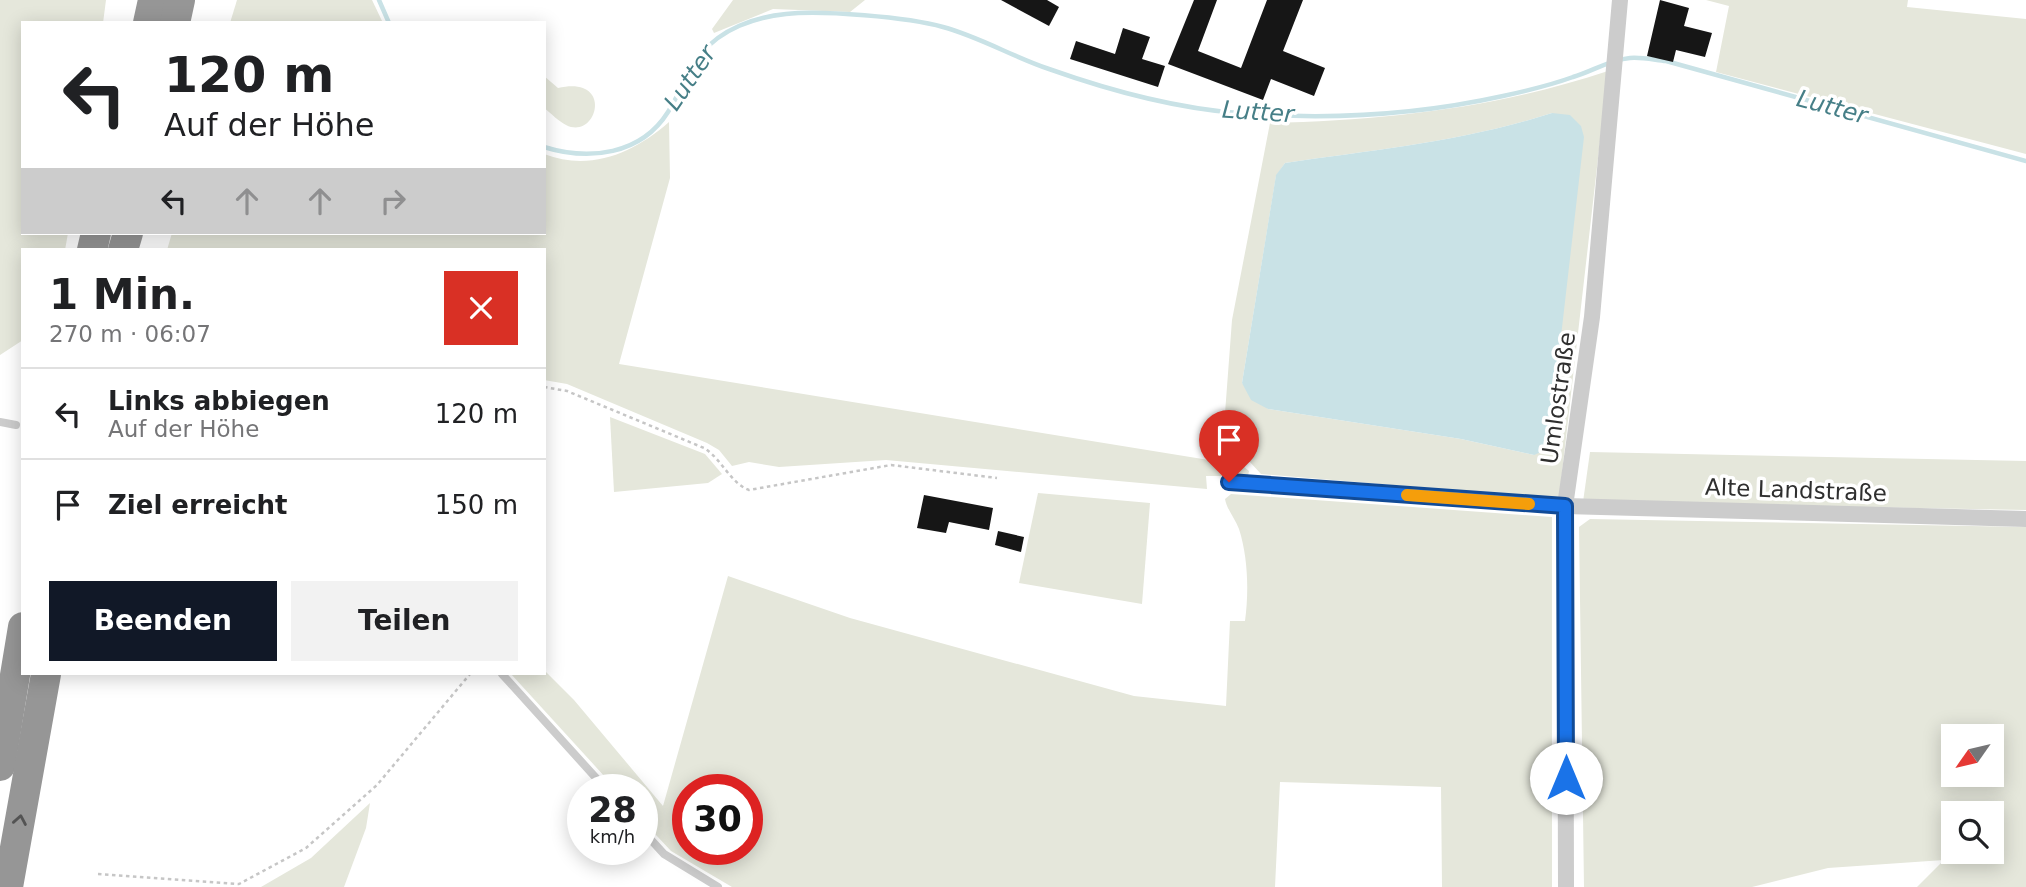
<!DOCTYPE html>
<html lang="de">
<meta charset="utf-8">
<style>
body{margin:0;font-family:"DejaVu Sans",sans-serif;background:#f2f2f2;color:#202124;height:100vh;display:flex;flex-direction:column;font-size:26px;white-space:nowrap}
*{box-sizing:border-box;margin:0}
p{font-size:23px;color:#757577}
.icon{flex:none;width:38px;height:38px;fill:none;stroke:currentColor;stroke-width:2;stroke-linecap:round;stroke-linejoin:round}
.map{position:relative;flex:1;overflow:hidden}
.sheet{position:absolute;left:21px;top:248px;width:525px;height:427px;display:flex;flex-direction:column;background:#fff;border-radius:0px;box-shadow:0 4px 18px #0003}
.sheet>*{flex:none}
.hud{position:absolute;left:21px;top:21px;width:525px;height:214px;border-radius:0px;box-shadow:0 4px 18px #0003;background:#fff;color:#202124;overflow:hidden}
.needle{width:46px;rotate:236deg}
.buttons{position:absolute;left:1941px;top:724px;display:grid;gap:14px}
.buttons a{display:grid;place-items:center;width:63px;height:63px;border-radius:0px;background:#fff;box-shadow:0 4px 18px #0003;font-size:35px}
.speed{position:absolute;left:567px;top:774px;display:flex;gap:14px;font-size:35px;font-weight:700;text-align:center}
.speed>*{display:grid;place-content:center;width:91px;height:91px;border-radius:50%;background:#fff;box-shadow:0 4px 18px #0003;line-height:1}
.speed small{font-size:18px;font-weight:400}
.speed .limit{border:10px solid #d22;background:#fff;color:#111}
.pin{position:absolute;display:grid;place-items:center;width:60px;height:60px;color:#fff;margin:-72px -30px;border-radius:50% 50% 50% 0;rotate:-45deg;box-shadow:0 0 7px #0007}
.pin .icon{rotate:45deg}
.me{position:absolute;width:77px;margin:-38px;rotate:0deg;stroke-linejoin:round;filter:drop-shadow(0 0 5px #0008)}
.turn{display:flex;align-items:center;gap:24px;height:147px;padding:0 28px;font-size:32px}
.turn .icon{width:91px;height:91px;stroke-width:2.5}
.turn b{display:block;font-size:49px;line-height:60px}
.lanes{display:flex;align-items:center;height:66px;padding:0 28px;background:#0003;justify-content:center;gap:35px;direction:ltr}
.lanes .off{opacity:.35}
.round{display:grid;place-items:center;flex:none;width:74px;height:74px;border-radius:0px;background:#f2f2f2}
.headline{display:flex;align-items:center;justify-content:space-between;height:119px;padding:0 28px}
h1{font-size:42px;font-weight:800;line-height:52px}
.button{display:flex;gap:14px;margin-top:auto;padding:14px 28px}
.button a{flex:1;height:80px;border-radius:0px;background:#111827;color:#fff;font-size:28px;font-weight:800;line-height:80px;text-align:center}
.button a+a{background:#f2f2f2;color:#202124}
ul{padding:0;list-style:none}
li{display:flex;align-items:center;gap:21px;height:91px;padding:0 28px;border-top:2px solid #e0e0e0}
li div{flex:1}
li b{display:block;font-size:26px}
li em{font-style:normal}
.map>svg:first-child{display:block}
.green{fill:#e5e7db;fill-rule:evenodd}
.water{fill:#c9e2e6}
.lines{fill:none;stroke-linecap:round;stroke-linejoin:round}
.stream{stroke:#c9e2e6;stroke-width:4.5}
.building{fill:#161616}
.path{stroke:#c6c6c6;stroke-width:2.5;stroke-dasharray:3.5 3.5;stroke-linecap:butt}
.service{stroke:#ccc;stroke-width:8}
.minor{stroke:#ccc;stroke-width:16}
.motorway{stroke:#969696;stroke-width:30}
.oneway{stroke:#535353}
.route-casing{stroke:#114b97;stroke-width:18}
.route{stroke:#1a73e8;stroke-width:12}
.slow{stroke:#f59e0b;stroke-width:12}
.labels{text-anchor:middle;stroke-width:7;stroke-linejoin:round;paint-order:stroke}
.street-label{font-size:23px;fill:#2f2f2f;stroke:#fff}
.water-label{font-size:24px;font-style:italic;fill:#467f87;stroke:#fff}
</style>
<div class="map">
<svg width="2026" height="887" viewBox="0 0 2026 887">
<rect width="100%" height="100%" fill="#fff"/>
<g class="green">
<path d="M0,0H106L103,23H23V233H68L65,250H23V340L0,355Z"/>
<path d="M237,0H372L383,23H230Z"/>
<path d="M733,0H865L850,12L773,9L714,33L712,29Z"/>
<path d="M1706,0H1908L1907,7L2026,19V154L1716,72L1729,6Z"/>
<path d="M1608,71L1559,499L1261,474L1237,448L1223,440L1232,320L1270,123C1388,120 1496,108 1608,71ZM1552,113L1534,455L1461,439L1268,409L1242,383L1276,176L1285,163C1375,150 1466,141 1552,113Z"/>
<path d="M544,76L558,88C615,75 597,141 566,125C558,121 551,113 544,108Z"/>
<path d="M669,122L670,178L619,364L1221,462L1222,449L1249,471L1248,476H1206L1207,489L886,460L779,467L749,462L732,466L719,450L707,443L567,384L544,380V250H167L172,233H544V154C590,172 634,153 669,122Z"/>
<path d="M610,417L705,454L722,474L708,483L614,492Z"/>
<path d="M1590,452L2026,461V510L1583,502Z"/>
<path d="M1038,493L1150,503L1142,604L1019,583Z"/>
<path d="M1231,494L1552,517V887H1442L1441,787L1280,782L1275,887H732L671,851L642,820V789H616L511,674H544V670L574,700L663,806L728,576L850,618L1134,696L1226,706L1230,621H1245C1249,592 1248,557 1239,529C1235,518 1227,510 1225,499ZM688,789H747V849H688Z"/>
<path d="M1590,519L2026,527V887H1917L1944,860L1828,868L1752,887H1584L1579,527ZM1953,737H1992V775H1953ZM1953,814H1992V852H1953Z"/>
<path d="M370,803L366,828L344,887H261L311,858Z"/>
</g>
<path class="water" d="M1552,113L1570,115L1581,126L1584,137L1548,449L1534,455L1461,439L1268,409L1251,400L1242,383L1276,175L1285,163C1375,150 1466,141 1552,113Z"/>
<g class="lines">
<g class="stream">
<path d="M379,0L389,23"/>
<path d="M544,147C589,161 641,155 668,112C680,93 687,72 701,54C721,29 755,17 786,14C821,10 908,17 943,27C980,37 1013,57 1049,69C1111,91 1173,108 1238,113C1325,120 1417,115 1503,96C1526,91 1551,85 1573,77C1593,71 1609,60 1630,58C1642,57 1655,60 1666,61L2026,161"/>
</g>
</g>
<g class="building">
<path d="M1001,0H1047L1059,7L1049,26Z"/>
<path d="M1194,0H1217L1198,51L1241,68L1267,0H1303L1283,51L1325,68L1314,96L1271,79L1263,100L1168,64Z"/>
<path d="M1660,0L1689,8L1684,26L1712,33L1705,57L1676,50L1673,62L1647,56Z"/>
<path d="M1123,28L1150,37L1142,59L1165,66L1158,87L1070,59L1076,41L1115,54Z"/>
<path d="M924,495L993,508L989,530L949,522L946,533L917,528Z"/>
<path d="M998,531L1024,537L1021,552L995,545Z"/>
</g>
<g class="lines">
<g class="path">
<path d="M544,387L567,391L704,448C722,459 730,483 749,490L891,465L997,478"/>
<path d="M98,874L239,884L306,848L377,785L470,674"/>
</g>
<g class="service">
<path d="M0,422L16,425"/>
<path d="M502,674L606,789"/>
<path d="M642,830L664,854L718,887"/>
</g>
<g class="minor">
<path d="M1229,482L1565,506L2026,519"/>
<path d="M1566,887L1565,506L1592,317L1620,0"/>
</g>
<g class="motorway">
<path d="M148,23L153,0"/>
<path d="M175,23L180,0"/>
<path d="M92,250L96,233"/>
<path d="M123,250L128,233"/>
<path d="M0,766L23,627"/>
<path d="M8,887L46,674"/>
</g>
</g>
<defs><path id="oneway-chevron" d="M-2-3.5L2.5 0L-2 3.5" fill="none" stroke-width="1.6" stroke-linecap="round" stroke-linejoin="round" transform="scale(1.75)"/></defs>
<use class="oneway" href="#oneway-chevron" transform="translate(20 820) rotate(-80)"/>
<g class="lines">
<g class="route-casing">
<path id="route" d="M1229,482L1565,506L1566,778"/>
</g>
<use href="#route" class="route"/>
<path class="slow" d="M1407,495L1529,504"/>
</g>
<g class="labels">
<g class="street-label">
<text transform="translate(1558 398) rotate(-82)" y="8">Umlostraße</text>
<text transform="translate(1796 490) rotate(2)" y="8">Alte Landstraße</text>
</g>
<g class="water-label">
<text transform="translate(690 78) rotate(-56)" y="8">Lutter</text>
<text transform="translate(1832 107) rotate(15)" y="8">Lutter</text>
<text transform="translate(1258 112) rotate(4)" y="8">Lutter</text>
</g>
</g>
</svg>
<div class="buttons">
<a><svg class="needle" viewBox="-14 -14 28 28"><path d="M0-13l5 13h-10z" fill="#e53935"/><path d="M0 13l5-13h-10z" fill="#757577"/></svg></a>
<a><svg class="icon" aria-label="search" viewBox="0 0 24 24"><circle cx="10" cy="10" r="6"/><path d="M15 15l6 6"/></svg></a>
</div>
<div class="speed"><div>28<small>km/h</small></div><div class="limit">30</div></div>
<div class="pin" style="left:1229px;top:482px;background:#d93025"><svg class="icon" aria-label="arrive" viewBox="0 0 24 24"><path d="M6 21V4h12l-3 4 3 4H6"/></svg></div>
<svg class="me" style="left:1566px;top:778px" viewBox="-20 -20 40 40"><circle r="19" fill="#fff"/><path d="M0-13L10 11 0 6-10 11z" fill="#1a73e8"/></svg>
<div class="hud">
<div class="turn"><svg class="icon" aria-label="left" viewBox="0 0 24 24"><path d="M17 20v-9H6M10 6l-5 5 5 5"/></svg><div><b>120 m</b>Auf der Höhe</div></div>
<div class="lanes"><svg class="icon" aria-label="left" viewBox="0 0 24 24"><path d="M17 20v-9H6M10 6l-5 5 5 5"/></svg><svg class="icon off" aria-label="ahead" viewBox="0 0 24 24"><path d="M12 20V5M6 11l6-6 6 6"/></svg><svg class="icon off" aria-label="ahead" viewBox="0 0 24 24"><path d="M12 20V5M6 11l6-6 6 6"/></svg><svg class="icon off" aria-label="right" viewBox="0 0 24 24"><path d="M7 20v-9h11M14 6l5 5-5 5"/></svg></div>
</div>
<section class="sheet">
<div class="headline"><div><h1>1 Min.</h1><p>270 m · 06:07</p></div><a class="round" style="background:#d93025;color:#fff"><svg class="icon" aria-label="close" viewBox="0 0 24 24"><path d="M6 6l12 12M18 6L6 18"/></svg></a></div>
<ul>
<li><svg class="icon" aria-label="left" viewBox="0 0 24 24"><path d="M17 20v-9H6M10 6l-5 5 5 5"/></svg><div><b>Links abbiegen</b><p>Auf der Höhe</p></div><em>120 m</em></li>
<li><svg class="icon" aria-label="arrive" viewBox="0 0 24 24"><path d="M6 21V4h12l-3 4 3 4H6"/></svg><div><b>Ziel erreicht</b></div><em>150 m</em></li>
</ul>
<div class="button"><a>Beenden</a><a>Teilen</a></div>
</section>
</div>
